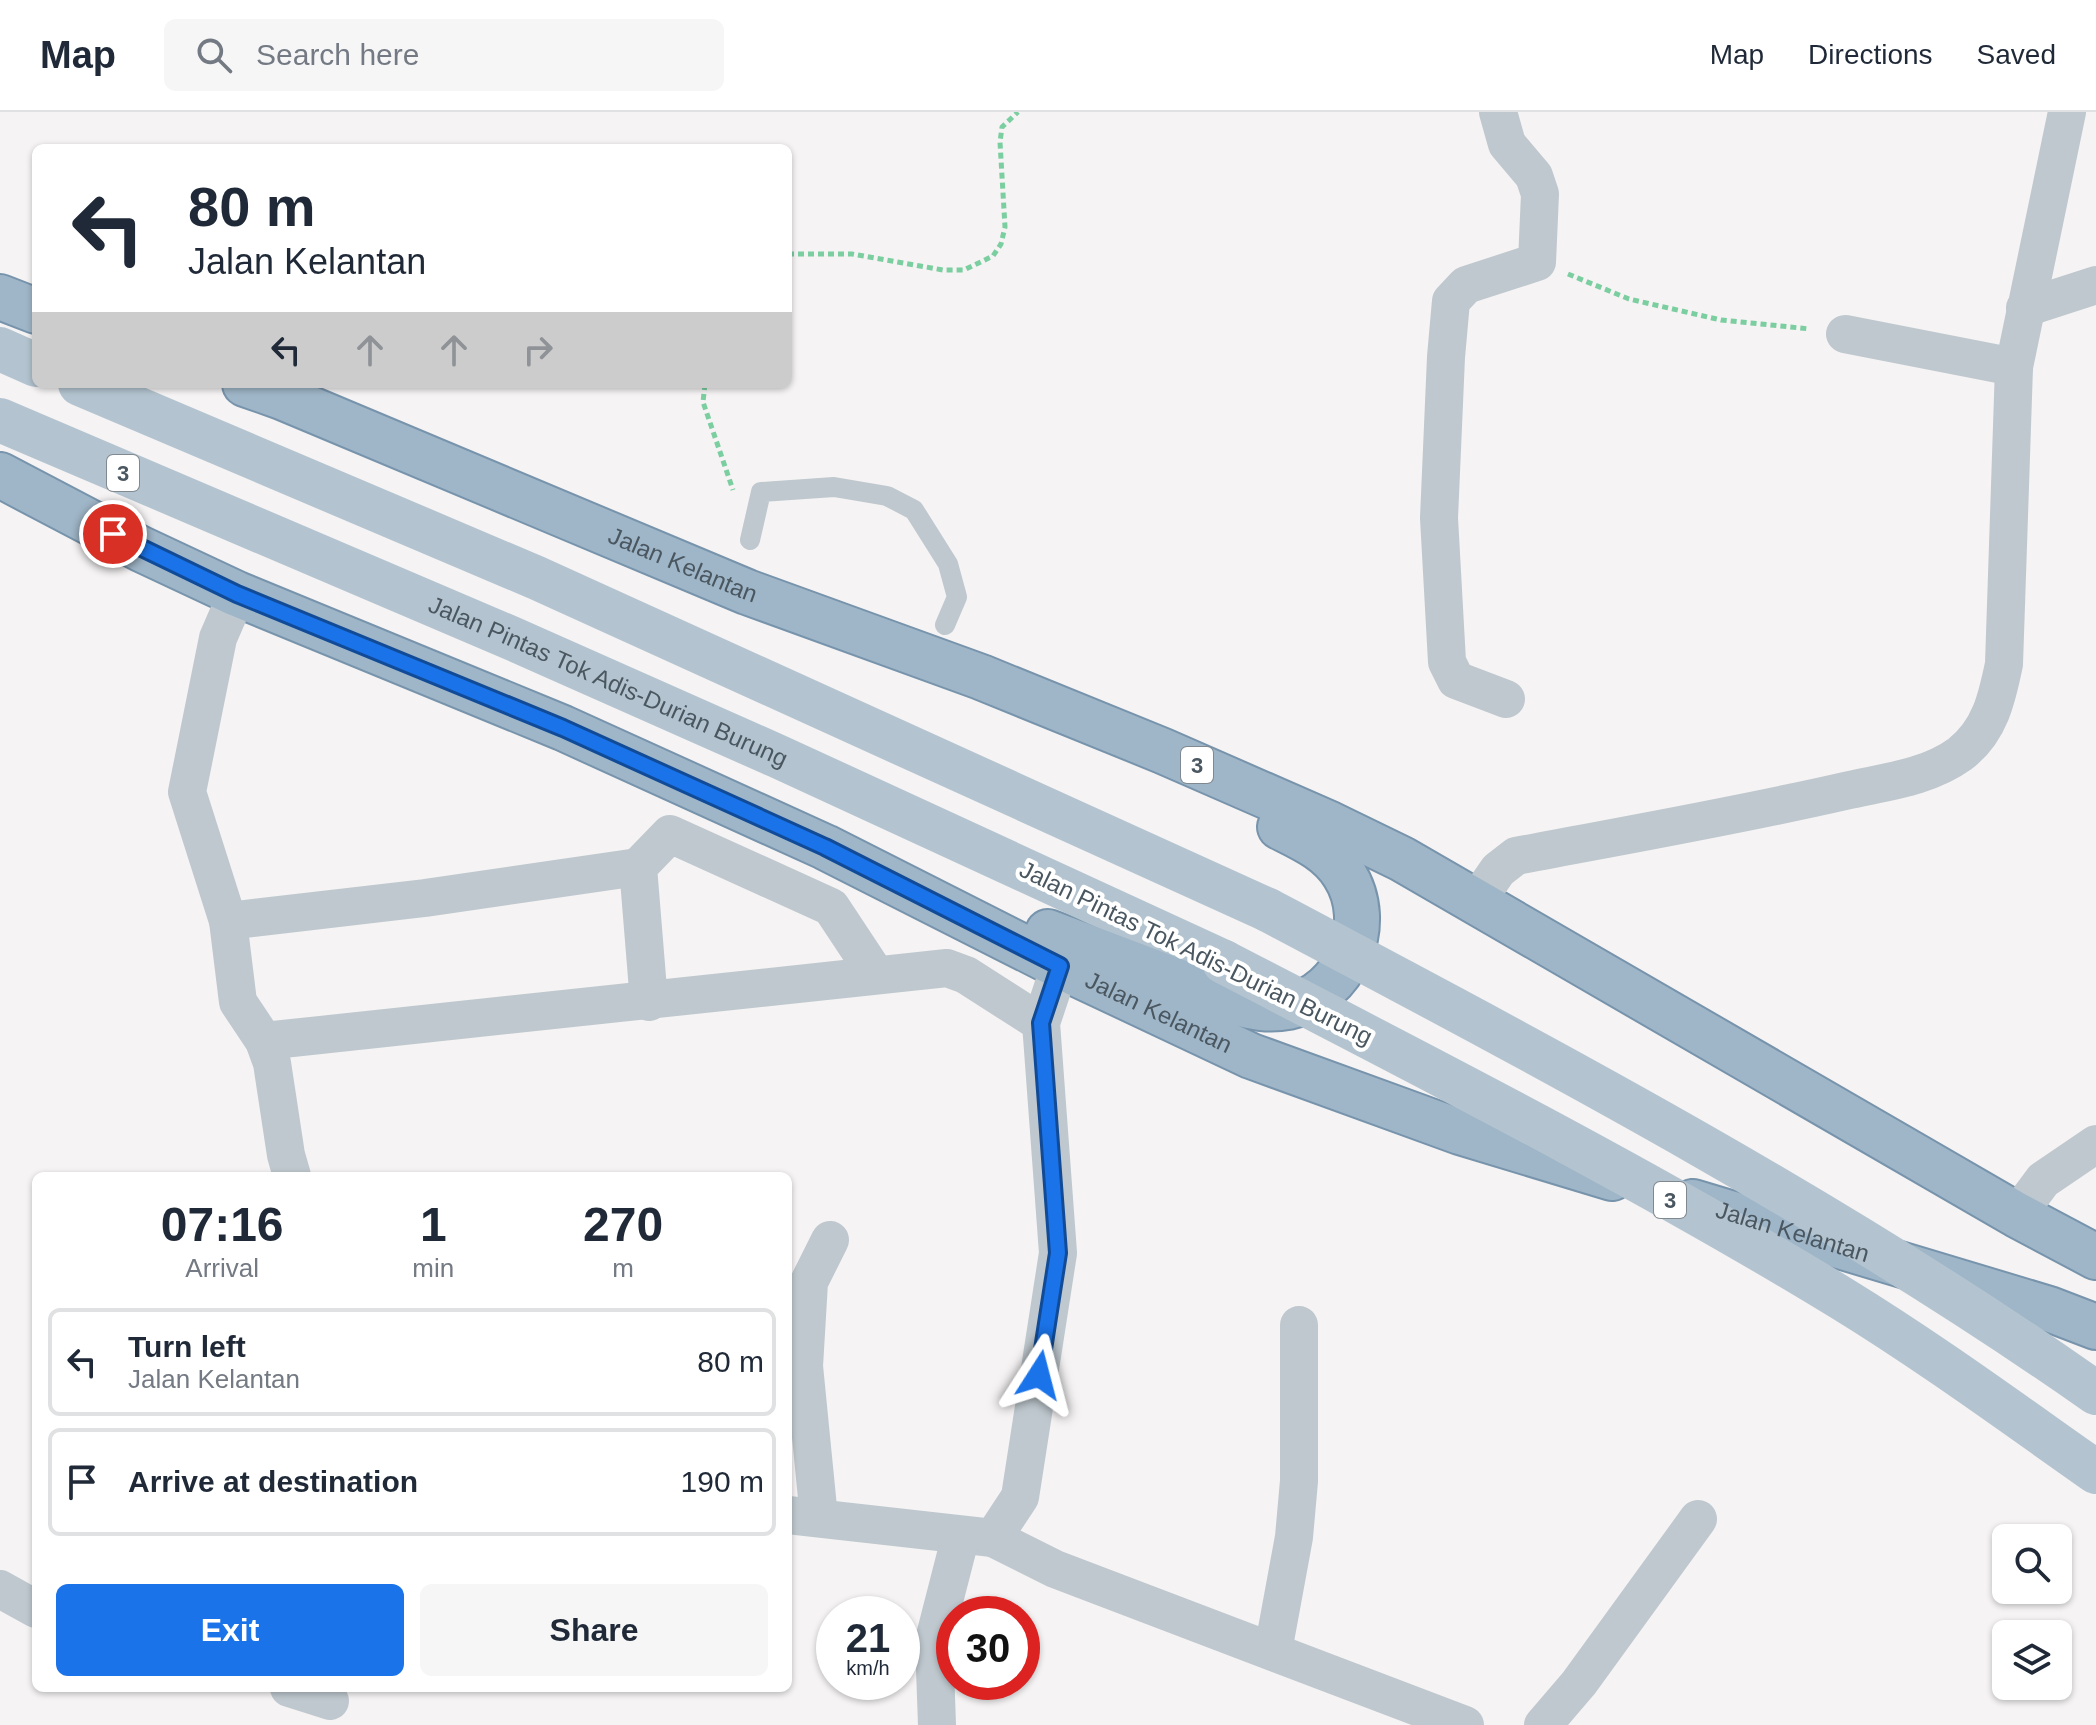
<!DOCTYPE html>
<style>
body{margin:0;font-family:Helvetica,sans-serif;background:#f6f6f7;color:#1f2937;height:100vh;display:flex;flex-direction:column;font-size:30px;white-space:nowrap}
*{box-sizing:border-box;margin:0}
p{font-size:26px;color:#747a83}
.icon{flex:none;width:44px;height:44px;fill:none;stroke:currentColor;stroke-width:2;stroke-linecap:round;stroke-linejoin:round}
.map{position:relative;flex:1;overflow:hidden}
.drawer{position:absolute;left:32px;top:1060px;width:760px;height:520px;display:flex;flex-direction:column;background:#fff;border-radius:12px;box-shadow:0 2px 6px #0004}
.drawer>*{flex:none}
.top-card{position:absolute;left:32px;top:32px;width:760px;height:244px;border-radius:12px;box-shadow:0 2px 6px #0004;background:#fff;color:#1f2937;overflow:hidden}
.buttons{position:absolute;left:1992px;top:1412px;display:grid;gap:16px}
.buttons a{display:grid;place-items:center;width:80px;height:80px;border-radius:12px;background:#fff;box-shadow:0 2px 6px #0004;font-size:40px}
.speed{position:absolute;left:816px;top:1484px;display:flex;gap:16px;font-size:40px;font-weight:700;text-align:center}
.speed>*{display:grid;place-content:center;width:104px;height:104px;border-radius:50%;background:#fff;box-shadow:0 2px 6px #0004;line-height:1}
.speed small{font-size:20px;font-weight:400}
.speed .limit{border:12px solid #d22;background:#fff;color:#111}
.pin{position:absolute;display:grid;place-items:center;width:68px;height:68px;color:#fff;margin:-34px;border:4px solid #fff;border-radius:50%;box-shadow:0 2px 8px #0007}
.me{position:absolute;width:88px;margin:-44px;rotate:9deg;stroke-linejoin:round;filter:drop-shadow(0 0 6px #0008)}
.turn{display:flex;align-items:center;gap:28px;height:168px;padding:0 24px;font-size:36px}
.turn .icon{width:104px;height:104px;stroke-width:2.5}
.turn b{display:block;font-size:56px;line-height:68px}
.lanes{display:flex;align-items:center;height:76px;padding:0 24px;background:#0003;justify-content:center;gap:40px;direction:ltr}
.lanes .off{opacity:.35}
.eta{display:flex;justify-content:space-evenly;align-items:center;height:136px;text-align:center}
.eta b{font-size:48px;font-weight:700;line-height:56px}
.primary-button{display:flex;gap:16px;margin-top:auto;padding:16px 24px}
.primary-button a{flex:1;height:92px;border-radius:12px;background:#1a73e8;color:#fff;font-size:32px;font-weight:700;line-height:92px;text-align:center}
.primary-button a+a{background:#f6f6f7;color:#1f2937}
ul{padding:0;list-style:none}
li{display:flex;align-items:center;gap:24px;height:108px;margin:0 16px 12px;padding:0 8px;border:4px solid #e0e1e3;border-radius:12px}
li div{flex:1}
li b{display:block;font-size:30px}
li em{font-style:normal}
header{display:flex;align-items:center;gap:48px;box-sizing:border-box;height:112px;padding:0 40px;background:#fff;border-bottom:2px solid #e0e1e3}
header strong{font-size:38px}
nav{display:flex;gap:44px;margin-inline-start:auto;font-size:28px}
.search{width:560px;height:72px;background:#f6f6f7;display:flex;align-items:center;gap:20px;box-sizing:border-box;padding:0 28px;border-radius:12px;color:#747a83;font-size:30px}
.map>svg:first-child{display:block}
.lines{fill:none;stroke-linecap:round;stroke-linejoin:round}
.trunk-casing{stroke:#7794ac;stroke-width:48}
.path{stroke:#7bcea0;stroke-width:5;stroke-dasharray:6 4;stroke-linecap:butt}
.service{stroke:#bec8ce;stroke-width:20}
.minor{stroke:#bec8ce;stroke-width:38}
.primary{stroke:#b3c4d0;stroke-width:44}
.trunk{stroke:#9fb6c8;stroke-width:44}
.primary-bridge{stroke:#b3c4d0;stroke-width:44}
.route-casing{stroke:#114b97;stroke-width:20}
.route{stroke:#1a73e8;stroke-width:14}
.labels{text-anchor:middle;stroke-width:8;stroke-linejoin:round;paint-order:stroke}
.shield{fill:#fff;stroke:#808990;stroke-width:2}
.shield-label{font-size:22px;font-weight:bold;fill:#4a5760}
.street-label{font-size:24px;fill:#4a5760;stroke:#fff}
</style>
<header>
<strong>Map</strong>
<div class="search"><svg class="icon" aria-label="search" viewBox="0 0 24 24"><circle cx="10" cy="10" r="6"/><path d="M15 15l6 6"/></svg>Search here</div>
<nav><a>Map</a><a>Directions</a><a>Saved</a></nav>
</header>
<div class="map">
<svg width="2096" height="1613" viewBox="0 0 2096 1613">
<rect width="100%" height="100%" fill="#f5f3f3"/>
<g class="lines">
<g class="trunk-casing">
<g id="trunk">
<path d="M0,185L36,199"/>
<path id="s2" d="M245,272L282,285L747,480L981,565L1163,639L1330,712L1402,747L2017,1103L2096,1145"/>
<path id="s3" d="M0,363L141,437L237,482L563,616L825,735L1060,854L1251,944L1460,1020L1612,1066"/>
<path d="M1048,820L1233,890C1252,895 1268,899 1288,895C1346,882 1376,812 1344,762C1329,738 1304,727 1280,715"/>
<path id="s4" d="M1693,1090L2049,1197L2096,1215"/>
</g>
</g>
<g class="path">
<path d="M788,142H852L943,158H964L993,144L1001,132L1005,115L1000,30L1002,15L1018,0"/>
<path d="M1568,162L1629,187L1721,208L1810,217"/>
<path d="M705,272L703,290L733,378"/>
</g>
<path class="service" d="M750,428L761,380L834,375L887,384L914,398L948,452L957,485L945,513"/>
<g class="minor">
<path d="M1498,0L1507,32L1534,64L1540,82L1537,150L1466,173L1451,189L1446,245L1439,406L1447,550L1456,568L1506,587"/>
<path d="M2025,196L2096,173"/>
<path d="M1845,222L2014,255"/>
<path d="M237,482L218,526L187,680L228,809L238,890L264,929L272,951L286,1043L292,1064"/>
<path d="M1476,790L1498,758L1516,744C1626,723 1736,704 1845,679C1884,670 1927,666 1960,642C1990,619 1997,586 2004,552L2014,255L2067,0"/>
<path d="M228,809L425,786L638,755"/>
<path d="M649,890L638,755L670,722L831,795L876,863"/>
<path d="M264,929L947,856L966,863L1041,911"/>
<path d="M2017,1103L2043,1068L2096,1032"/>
<path d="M788,1403L993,1426L1020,1385L1058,1141L1041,911L1060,854L1072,829"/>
<path d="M819,1406L804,1254L809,1170L830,1128"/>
<path d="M993,1426L1055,1457L1465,1613"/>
<path d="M0,1477L36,1497"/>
<path d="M1273,1539L1294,1425L1299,1369V1213"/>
<path d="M289,1576L330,1589"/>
<path d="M937,1613L934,1528L961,1423"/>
<path d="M1543,1613L1579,1571L1698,1407"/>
</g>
<g class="primary">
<path d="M0,237L36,253"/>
<path d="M80,272L537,466L1268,798"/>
<path id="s1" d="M0,308L511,526L777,644L1224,850"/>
</g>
<use href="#trunk" class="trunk"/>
<g class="primary-bridge">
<path d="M1268,798C1551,948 1834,1097 2096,1281"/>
<path d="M1224,850C1432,958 1641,1064 1841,1186C1929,1240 2012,1301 2096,1360"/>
</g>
</g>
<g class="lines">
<g class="route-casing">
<path id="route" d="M113,422L237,482L563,616L825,735L1060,854L1041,911L1058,1141L1039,1263"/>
</g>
<use href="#route" class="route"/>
</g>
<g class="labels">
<g class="shield">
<rect x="107" y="343" width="32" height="36" rx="6"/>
<rect x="1181" y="635" width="32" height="36" rx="6"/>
<rect x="1654" y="1070" width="32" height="36" rx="6"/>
</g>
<g class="shield-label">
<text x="123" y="369">3</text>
<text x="1197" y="661">3</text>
<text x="1670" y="1096">3</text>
</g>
<g class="street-label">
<text dy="8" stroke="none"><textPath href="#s2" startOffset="474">Jalan Kelantan</textPath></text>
<text dy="8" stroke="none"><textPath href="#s1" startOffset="662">Jalan Pintas Tok Adis-Durian Burung</textPath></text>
<text transform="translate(1196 841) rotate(26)" y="8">Jalan Pintas Tok Adis-Durian Burung</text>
<text dy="8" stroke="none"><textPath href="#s3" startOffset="1278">Jalan Kelantan</textPath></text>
<text dy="8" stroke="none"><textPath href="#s4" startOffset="104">Jalan Kelantan</textPath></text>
</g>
</g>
</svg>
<div class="buttons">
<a><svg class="icon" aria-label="search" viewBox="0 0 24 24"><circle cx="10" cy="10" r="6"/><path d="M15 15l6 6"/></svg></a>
<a><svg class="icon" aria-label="layers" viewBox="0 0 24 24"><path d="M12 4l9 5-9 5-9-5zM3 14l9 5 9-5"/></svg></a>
</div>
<div class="speed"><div>21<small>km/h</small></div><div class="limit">30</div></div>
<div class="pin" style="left:113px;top:422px;background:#d93025"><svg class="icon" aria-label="arrive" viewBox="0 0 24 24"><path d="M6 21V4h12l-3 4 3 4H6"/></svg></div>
<svg class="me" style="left:1039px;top:1263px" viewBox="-20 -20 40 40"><path d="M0-17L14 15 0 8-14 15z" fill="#1a73e8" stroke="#fff" stroke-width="4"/></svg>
<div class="top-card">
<div class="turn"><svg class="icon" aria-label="left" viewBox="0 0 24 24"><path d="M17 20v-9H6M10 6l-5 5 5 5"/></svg><div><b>80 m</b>Jalan Kelantan</div></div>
<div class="lanes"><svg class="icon" aria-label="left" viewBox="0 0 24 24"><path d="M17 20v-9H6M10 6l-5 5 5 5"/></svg><svg class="icon off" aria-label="ahead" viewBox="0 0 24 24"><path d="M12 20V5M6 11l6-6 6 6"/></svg><svg class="icon off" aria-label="ahead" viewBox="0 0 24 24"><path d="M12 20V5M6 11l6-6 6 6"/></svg><svg class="icon off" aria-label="right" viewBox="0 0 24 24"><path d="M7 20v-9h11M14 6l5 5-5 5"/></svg></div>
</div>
<section class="drawer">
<div class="eta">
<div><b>07:16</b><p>Arrival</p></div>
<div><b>1</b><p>min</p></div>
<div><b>270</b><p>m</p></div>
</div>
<ul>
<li><svg class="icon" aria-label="left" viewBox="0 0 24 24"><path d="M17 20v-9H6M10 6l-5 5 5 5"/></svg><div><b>Turn left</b><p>Jalan Kelantan</p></div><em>80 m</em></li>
<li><svg class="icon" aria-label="arrive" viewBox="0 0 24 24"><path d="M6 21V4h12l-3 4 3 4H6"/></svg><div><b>Arrive at destination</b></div><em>190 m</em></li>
</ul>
<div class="primary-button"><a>Exit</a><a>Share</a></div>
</section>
</div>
